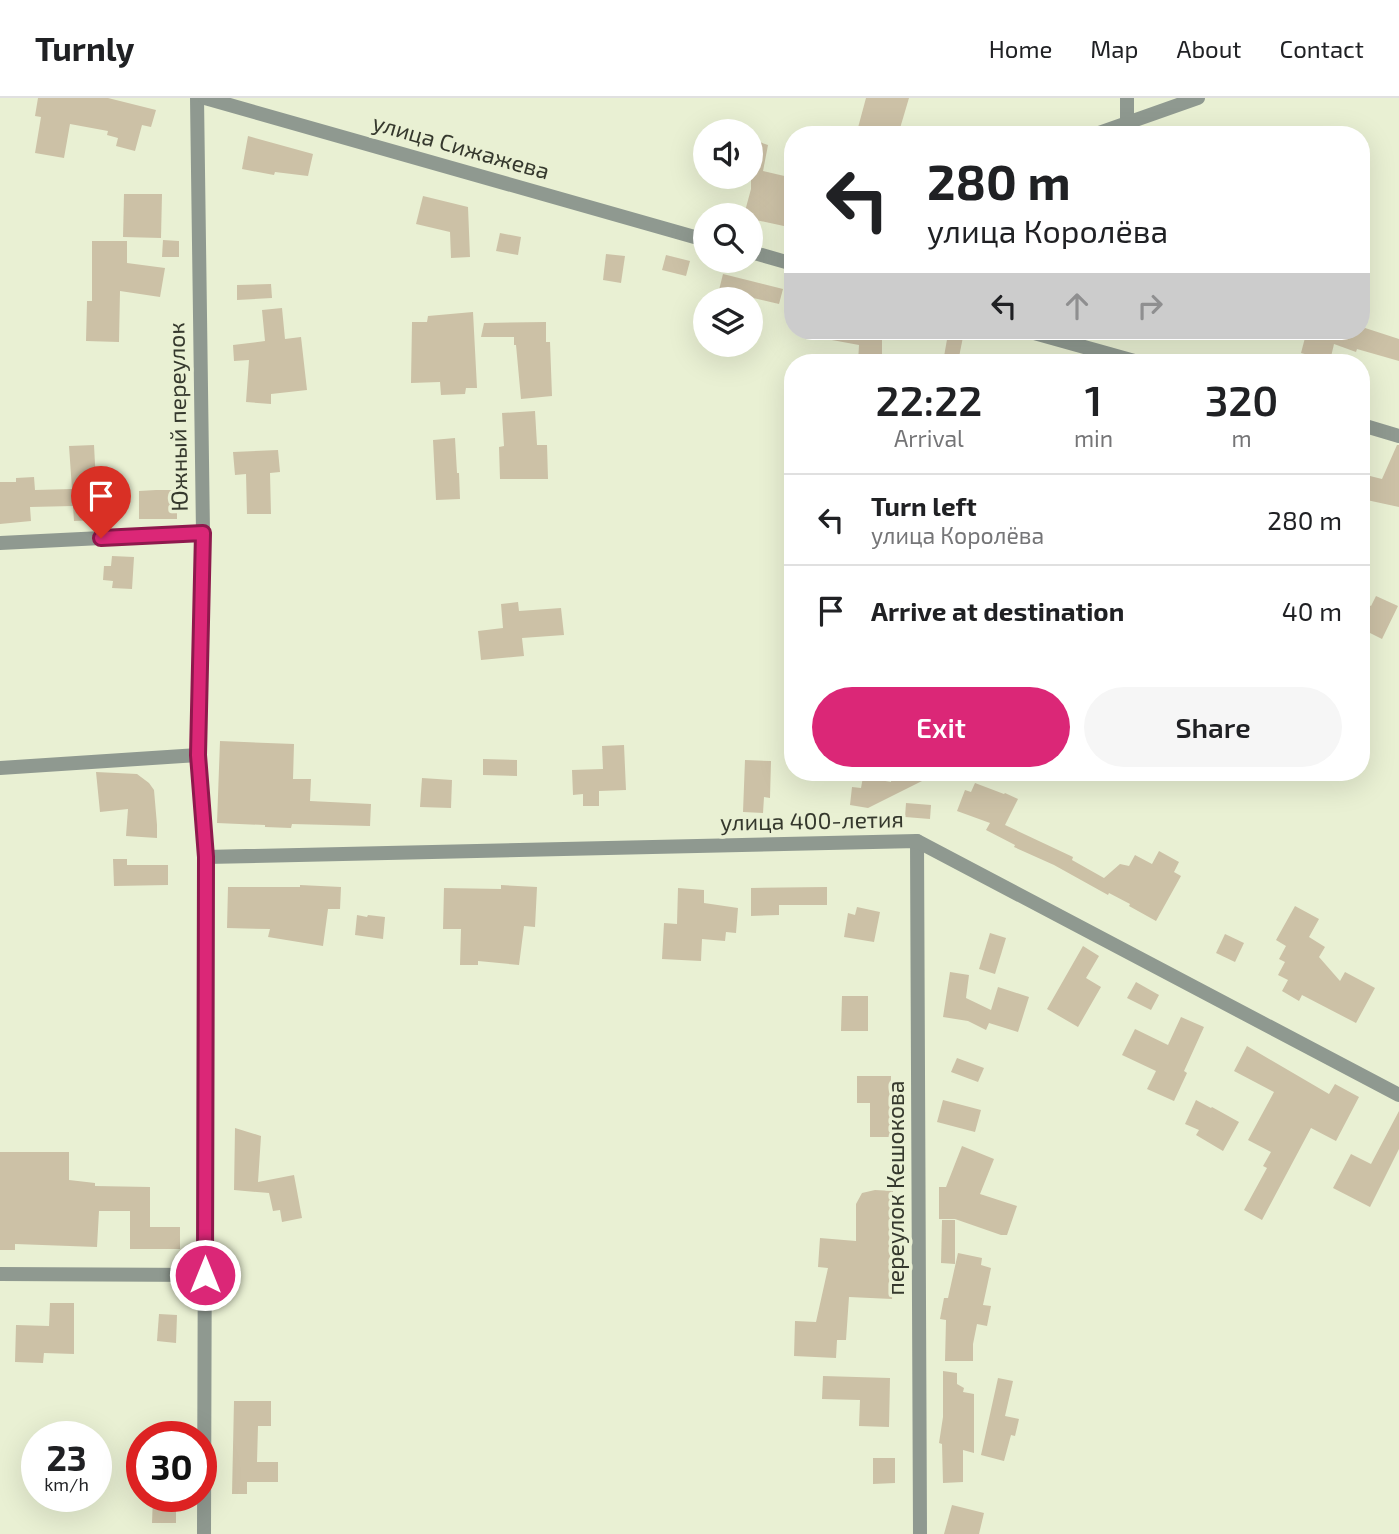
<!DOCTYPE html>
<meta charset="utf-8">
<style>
body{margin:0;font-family:"Exo 2",sans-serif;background:#f6f6f6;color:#202124;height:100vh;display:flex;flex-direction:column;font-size:26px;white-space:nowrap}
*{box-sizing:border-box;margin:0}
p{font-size:23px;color:#757577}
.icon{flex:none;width:38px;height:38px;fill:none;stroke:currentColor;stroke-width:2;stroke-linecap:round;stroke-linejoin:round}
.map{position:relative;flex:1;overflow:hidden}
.details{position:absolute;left:784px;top:256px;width:586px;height:427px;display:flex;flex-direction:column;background:#fff;border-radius:28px;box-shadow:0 7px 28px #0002}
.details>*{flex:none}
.banner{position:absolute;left:784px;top:28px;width:586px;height:214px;border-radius:28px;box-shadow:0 7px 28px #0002;background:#fff;color:#202124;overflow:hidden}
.fabs{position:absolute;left:693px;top:21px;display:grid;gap:14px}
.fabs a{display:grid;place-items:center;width:70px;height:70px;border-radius:50%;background:#fff;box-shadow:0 7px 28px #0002;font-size:35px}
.speed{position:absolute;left:21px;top:1323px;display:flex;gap:14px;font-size:35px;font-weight:700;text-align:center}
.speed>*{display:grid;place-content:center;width:91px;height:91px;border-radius:50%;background:#fff;box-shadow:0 7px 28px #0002;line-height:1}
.speed small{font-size:18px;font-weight:400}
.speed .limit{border:10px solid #d22;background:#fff;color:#111}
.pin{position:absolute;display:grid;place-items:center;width:60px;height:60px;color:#fff;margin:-72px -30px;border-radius:50% 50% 50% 0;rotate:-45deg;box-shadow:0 0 7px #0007}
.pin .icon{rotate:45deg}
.me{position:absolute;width:77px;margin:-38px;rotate:0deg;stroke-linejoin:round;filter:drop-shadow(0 0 5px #0008)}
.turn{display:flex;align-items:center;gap:24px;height:147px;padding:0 28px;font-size:32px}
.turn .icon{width:91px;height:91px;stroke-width:2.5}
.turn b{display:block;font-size:49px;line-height:60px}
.lanes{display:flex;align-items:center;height:66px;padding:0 28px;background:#0003;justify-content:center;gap:35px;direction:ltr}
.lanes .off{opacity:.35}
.eta{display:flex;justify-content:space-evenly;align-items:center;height:119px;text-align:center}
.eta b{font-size:42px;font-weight:600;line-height:49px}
.action{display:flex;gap:14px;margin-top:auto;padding:14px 28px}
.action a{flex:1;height:80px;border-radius:42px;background:#db2777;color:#fff;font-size:28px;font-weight:600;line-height:80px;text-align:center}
.action a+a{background:#f6f6f6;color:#202124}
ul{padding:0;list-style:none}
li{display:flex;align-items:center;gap:21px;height:91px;padding:0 28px;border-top:2px solid #e0e0e0}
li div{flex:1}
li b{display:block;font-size:26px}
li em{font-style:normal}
header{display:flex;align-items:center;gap:42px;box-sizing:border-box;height:98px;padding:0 35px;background:#fff;border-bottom:2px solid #e0e0e0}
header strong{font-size:33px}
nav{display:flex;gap:38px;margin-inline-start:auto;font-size:24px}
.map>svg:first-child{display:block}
.building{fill:#ccc1a6}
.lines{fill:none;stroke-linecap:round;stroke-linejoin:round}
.minor{stroke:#8f9990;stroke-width:14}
.route-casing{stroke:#8e194d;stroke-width:18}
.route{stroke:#db2777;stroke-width:12}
.labels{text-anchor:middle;stroke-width:7;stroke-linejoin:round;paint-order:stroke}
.street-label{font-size:23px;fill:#35382d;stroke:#e9f0d3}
</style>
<header>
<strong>Turnly</strong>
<nav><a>Home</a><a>Map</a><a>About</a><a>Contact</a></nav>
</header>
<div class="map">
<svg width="1399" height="1436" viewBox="0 0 1399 1436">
<rect width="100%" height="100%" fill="#e9f0d3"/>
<g class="building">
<path d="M38,0H108L156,12L151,29L142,27L135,53L116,48L118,40L107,37L108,33L70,26L64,60L35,55L41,19L35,18Z"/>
<path d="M866,0H909L898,37H856Z"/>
<path d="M248,38L313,56L308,78L275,74L274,77L242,71Z"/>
<path d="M751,41L768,47L763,73L793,80V130L751,121V117H744L751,91Z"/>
<path d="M124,96H162L161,140L123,139Z"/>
<path d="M423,98L468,109L470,159L451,160L450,134L416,126Z"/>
<path d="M500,135L521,139L518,157L496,153Z"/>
<path d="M163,142L179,143V159H162Z"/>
<path d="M92,143H127V165L165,170L160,199L120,193L119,244L86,243L87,203H92Z"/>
<path d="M606,156L625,158L621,185L603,182Z"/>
<path d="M666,157L690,163L686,178L662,172Z"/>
<path d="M723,176L783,191L779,206L719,192Z"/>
<path d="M271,186L272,200L237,202V187Z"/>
<path d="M282,210L285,241L301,239L307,292L271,296V306L246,304L249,262L234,263L233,247L265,243L262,212Z"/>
<path d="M473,214L477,290H466L465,296L441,297L440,284L411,285L412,224H427L428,218Z"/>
<path d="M546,224V244H550L552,298L521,301L516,247H514V239H481L484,225Z"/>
<path d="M1362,229L1399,241V263L1357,251L1356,254L1334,246L1330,263L1301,255L1306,236L1303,234V233H1362Z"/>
<path d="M821,233H878L877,237H882V264H858L859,247L821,240Z"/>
<path d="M948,236L963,239L958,264H943Z"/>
<path d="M535,313L537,347H547L548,381H500L499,349L504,348L502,315Z"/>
<path d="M455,340L457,375H459L460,401L436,402L433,342Z"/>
<path d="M94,347L98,422L74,423L73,408L30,409L31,423L0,426V384H16V380L34,379L35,392L72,391L69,348Z"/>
<path d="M1397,347H1399V409L1362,401V376L1382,381Z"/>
<path d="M278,352L280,374L270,375L271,416H247L246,376L235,377L233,354Z"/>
<path d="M156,392H177V421H139V393Z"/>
<path d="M112,458L134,459L132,491L112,490L113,483L103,482L104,468H111Z"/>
<path d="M1376,498L1398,508L1382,541L1362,531V504L1371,508Z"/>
<path d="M518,504L519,513L561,510L564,537L522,540L524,558L481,562L478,533L503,530L501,506Z"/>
<path d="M220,643L294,646L293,681H311L310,703L371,706L370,728L292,726L291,730L265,729V727L217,725Z"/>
<path d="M624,647L626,692L599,693V708H583V696L573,697L572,672L603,671L602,648Z"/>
<path d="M483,661L517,662V678L483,677Z"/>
<path d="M745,662L771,663L770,700L764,699L763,715L743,714Z"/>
<path d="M96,674L137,676L149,685L154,692L157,727V740L126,738L128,711L100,714Z"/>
<path d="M892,674H940L868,710L850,707L852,689L861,690L863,679L891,684Z"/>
<path d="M422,680L452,682L451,710L420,709Z"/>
<path d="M975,685L1004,696L1005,695L1018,701L1005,727L1073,759L1072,762L1104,780L1120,766L1129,768L1135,757L1152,766L1159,753L1179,764L1174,774L1181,778L1156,823L1129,808L1130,806L1109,795L1108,797L1054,767L1014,749L1015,747L986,732L990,725L957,713L965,692L971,694Z"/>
<path d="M906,705L931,707L930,721L905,719Z"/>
<path d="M113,761H127V767H168V787L114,788Z"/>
<path d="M300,787L341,789L340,811H328L323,848L268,839L270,831L227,830L228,789H300Z"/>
<path d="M501,787L537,789L535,829L524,828L519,867L478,863V867H460L461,831H443L444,790L501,791Z"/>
<path d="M827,789V807H779V817L751,818V790Z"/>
<path d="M678,790L704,792V805L738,810L736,835L726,834L725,843L702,841L701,863L662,861L664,825L677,826Z"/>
<path d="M1295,808L1319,821L1309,839L1325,849L1319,859L1340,883L1345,874L1375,890L1356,925L1302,897L1299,903L1282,893L1288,882L1278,877L1285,864L1279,861L1286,848L1276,842Z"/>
<path d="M857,809L880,814L874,844L844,839L848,815L855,817Z"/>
<path d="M357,817L367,819L368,817L385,819L383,841L355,837Z"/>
<path d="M990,835L1006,840L995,876L979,871Z"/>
<path d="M1225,836L1244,845L1235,864L1216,855Z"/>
<path d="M1083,848L1099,858L1086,880L1101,889L1078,929L1047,911Z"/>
<path d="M950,874L969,877L966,900L991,912L998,889L1029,899L1018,934L989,925L986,932L968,923L943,919Z"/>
<path d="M1136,884L1159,897L1151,912L1127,900Z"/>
<path d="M842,898H868V933H841Z"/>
<path d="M1181,919L1204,929L1184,973L1187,975L1174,1003L1147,991L1156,973L1122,957L1135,931L1168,947Z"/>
<path d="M1247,948L1329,996L1335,986L1359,999L1336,1043L1311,1030L1262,1122L1244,1112L1267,1070L1263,1068L1271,1054L1248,1042L1274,994L1234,973Z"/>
<path d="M957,960L984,970L978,984L951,974Z"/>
<path d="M857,978H891L890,1039H870V1005H857Z"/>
<path d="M943,1002L981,1012L975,1034L937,1024Z"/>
<path d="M1196,1002L1211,1010L1212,1009L1239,1024L1223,1053L1196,1037L1199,1032L1185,1026Z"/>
<path d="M1399,1013V1051L1370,1109L1333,1090L1351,1056L1371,1066Z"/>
<path d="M235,1030L261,1038L258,1084L294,1077L302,1120L282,1124L280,1112L273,1113L269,1095L234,1092Z"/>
<path d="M962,1048L994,1061L980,1096L1017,1108L1007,1137H1001L955,1121H939V1089H946Z"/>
<path d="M0,1054H69V1082L95,1085V1088L150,1089V1129H180V1151H130V1113H99L97,1149L15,1146V1152H0Z"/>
<path d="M875,1092L893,1093L889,1144L891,1145L889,1187H893L892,1201L849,1199L846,1242H837L836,1260L794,1258L795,1223L816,1224L828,1170L818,1169L820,1140L856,1143V1106L862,1095Z"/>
<path d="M942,1122H955V1166L941,1165Z"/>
<path d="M958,1155L982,1160L981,1167L991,1170L983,1207L991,1208L987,1228L977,1226L973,1246V1263H945L946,1222L940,1221L944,1200H948Z"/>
<path d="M50,1205H74V1256L44,1255L43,1265L15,1264L16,1227L49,1228Z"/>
<path d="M159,1216L177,1217L176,1245L157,1243Z"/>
<path d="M943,1273L957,1275V1286L964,1290L963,1294L974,1296V1355L963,1352V1384L943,1385L942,1346L939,1345L943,1319Z"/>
<path d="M823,1278L890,1280L889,1329L859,1328L860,1302L822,1301Z"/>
<path d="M998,1280L1013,1283L1005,1318L1019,1321L1015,1338L1011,1337L1004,1363L981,1357Z"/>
<path d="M234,1303H271V1328H258L257,1364H278V1384H247V1396H232Z"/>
<path d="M873,1360H895V1385L873,1386Z"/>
<path d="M153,1398H173V1408H176V1425H152Z"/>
<path d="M952,1407L984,1415L979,1436H944Z"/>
</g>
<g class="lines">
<g class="minor">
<path d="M197,0L203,435L198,657L206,759L204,1436"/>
<path d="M205,0L705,142"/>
<path d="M1127,0V25"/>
<path d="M1093,37L1198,0"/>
<path d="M751,154L793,166"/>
<path d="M1027,233L1138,264"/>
<path d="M1362,327L1399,338"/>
<path d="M0,445L203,435"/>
<path d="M0,670L198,657"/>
<path d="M917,743L920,1436"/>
<path d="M206,759L917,743L1399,997"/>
<path d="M0,1176L205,1177"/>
</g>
</g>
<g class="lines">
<g class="route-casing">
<path id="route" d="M101,440L203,435L198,657L206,759L205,1177"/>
</g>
<use href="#route" class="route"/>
</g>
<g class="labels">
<g class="street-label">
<text transform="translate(461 49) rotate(16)" y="8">улица Сижажева</text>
<text transform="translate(178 319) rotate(-91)" y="8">Южный переулок</text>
<text transform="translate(812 723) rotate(-1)" y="8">улица 400-летия</text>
<text transform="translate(896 1090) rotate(-90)" y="8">переулок Кешокова</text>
</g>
</g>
</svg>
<div class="fabs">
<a><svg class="icon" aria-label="sound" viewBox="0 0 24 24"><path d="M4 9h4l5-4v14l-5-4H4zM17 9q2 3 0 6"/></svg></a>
<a><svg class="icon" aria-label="search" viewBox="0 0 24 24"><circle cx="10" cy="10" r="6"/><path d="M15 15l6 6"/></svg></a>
<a><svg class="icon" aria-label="layers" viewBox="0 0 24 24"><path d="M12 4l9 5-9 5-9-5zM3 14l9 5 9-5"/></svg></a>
</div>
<div class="speed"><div>23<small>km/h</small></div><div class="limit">30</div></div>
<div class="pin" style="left:101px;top:440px;background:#d93025"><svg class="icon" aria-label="arrive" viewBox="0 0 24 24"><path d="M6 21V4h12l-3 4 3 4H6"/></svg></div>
<svg class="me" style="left:205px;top:1177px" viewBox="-20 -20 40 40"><circle r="17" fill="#db2777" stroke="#fff" stroke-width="3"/><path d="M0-11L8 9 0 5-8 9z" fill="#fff"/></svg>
<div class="banner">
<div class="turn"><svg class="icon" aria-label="left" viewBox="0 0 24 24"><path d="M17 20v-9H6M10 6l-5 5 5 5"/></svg><div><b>280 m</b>улица Королёва</div></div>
<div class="lanes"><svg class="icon" aria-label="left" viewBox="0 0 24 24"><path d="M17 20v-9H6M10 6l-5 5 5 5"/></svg><svg class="icon off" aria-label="ahead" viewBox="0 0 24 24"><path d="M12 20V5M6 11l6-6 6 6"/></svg><svg class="icon off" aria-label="right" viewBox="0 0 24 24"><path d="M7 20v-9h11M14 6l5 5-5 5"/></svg></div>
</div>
<section class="details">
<div class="eta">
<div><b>22:22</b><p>Arrival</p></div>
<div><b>1</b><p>min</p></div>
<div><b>320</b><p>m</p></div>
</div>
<ul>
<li><svg class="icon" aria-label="left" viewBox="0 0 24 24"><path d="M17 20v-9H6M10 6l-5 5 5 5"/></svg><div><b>Turn left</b><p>улица Королёва</p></div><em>280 m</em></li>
<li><svg class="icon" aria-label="arrive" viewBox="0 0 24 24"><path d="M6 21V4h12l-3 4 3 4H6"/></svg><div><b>Arrive at destination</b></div><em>40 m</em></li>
</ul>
<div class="action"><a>Exit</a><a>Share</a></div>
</section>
</div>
